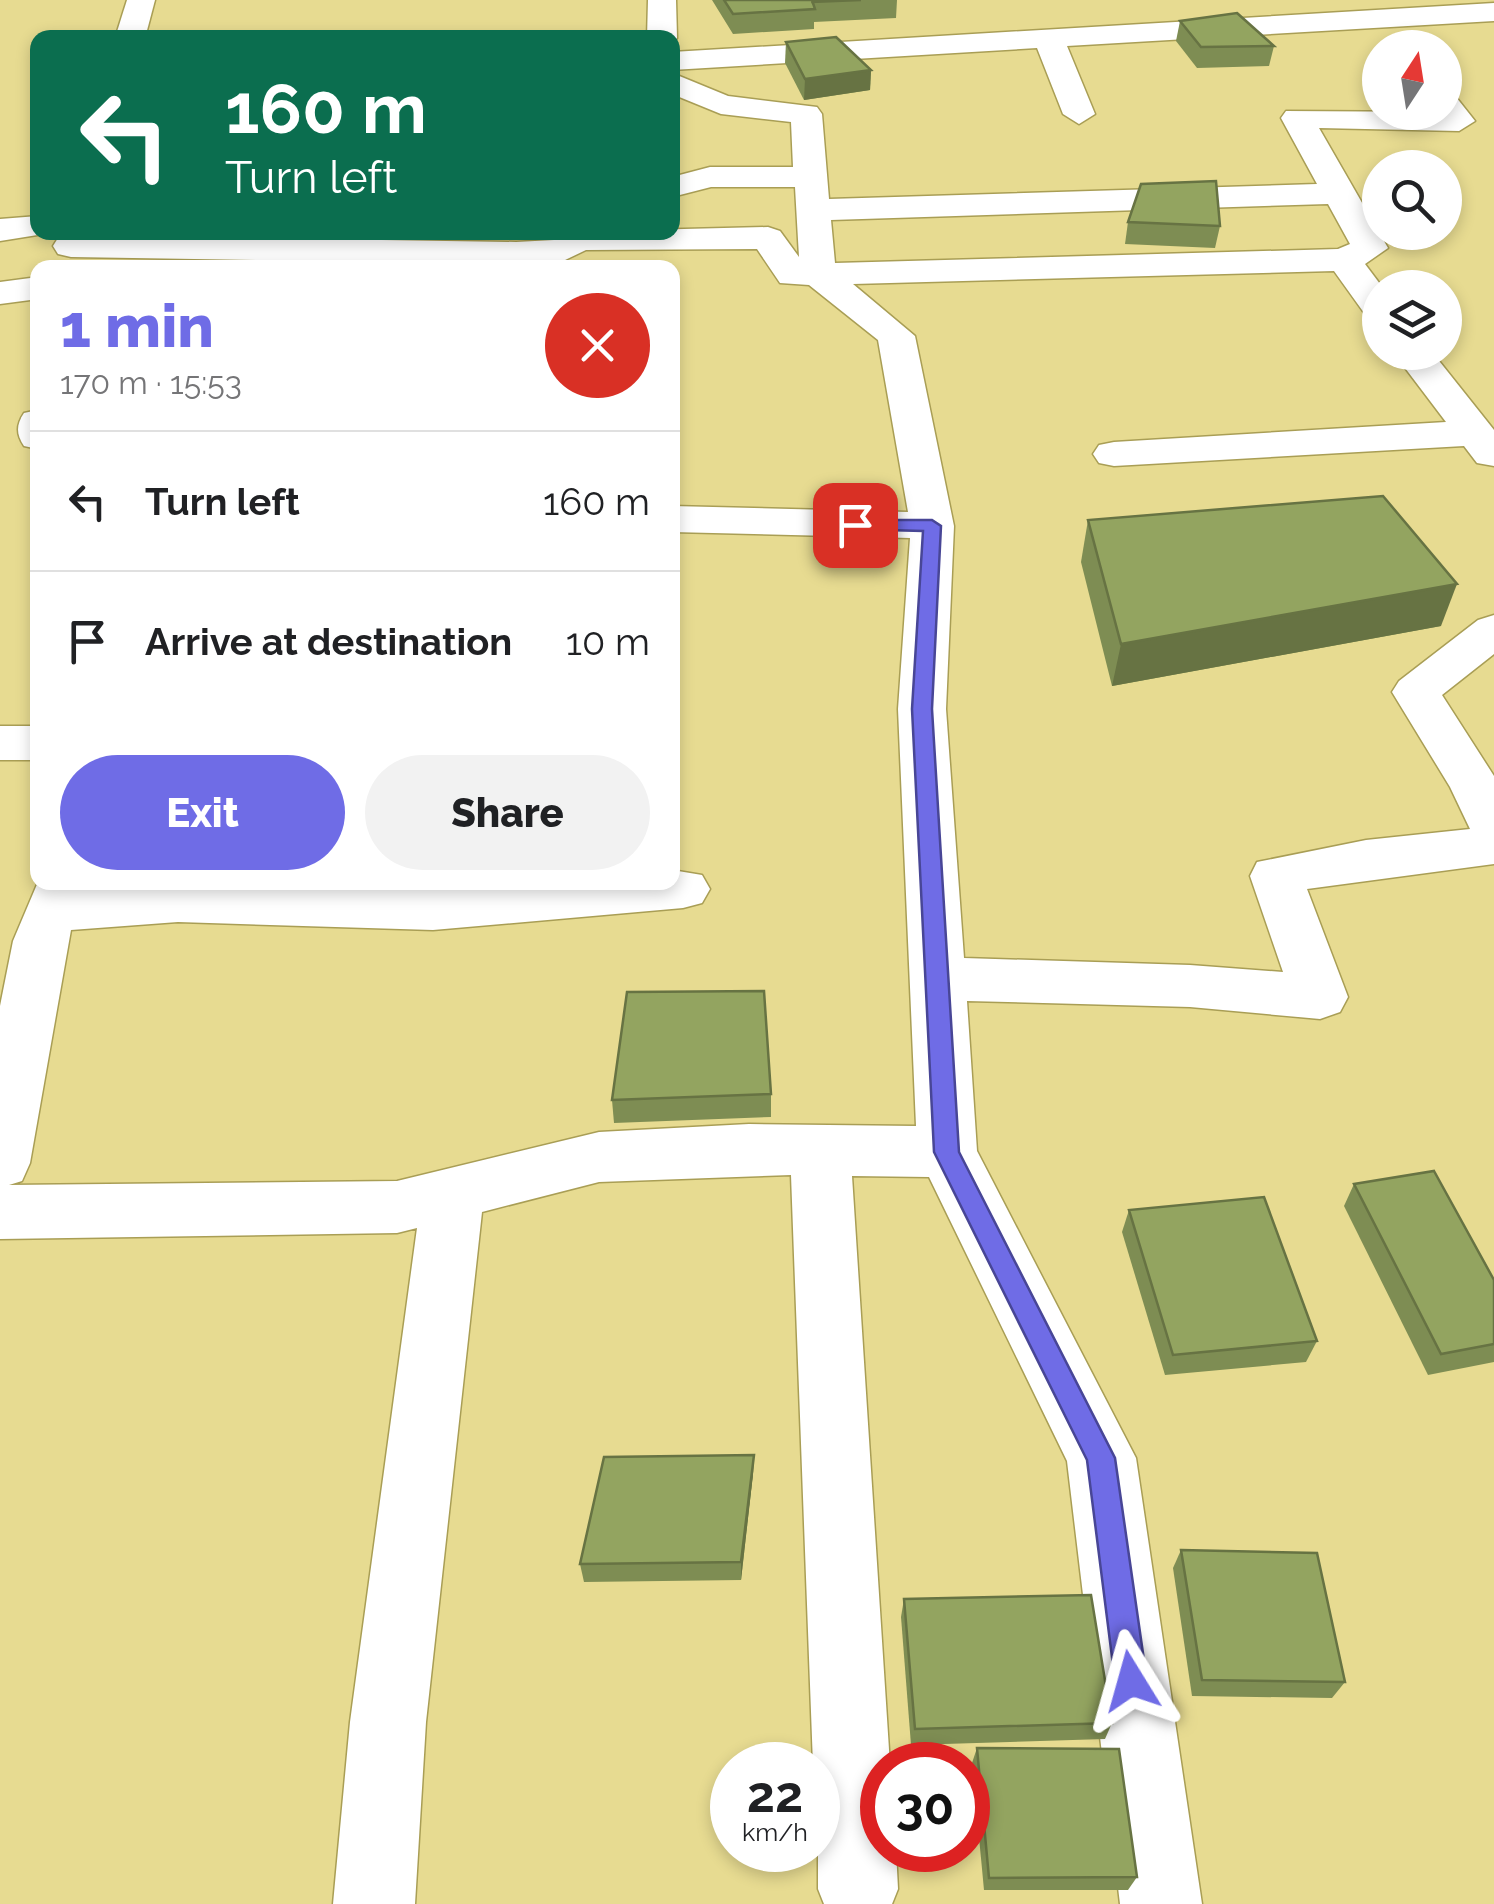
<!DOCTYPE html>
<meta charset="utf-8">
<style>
body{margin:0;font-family:Raleway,sans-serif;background:#f2f2f2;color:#202124;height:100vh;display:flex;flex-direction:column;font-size:38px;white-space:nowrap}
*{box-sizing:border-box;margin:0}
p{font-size:32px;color:#757577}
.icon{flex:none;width:55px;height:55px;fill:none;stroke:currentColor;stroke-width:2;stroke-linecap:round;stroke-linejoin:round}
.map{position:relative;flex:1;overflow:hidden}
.side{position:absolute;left:30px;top:260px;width:650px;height:630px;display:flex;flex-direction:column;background:#fff;border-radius:20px;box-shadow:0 5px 15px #0003}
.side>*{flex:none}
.top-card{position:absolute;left:30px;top:30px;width:650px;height:210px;border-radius:20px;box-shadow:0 5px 15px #0003;background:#0b6e4f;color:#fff;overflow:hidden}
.needle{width:65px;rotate:12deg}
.buttons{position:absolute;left:1362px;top:30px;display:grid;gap:20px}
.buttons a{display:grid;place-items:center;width:100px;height:100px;border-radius:50%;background:#fff;box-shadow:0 5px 15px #0003;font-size:50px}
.speed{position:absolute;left:710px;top:1742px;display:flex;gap:20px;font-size:50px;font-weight:700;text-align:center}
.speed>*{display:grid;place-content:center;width:130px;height:130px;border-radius:50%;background:#fff;box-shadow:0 5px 15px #0003;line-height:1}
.speed small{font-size:25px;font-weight:400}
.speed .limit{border:15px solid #d22;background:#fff;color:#111}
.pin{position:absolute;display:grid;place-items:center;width:85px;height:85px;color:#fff;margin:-42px;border-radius:20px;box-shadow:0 5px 15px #0006}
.me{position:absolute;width:110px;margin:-55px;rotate:352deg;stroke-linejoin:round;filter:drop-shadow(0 0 8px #0008)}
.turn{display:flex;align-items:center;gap:35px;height:210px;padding:0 30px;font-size:45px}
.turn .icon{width:130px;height:130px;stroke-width:2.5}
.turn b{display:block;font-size:70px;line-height:85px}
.round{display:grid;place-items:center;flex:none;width:105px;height:105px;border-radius:52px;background:#f2f2f2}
.head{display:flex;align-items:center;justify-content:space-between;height:170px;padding:0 30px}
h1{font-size:60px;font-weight:800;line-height:75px;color:#6f6ce6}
.button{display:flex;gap:20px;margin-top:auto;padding:20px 30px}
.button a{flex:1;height:115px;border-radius:60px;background:#6f6ce6;color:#fff;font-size:40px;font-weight:800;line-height:115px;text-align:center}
.button a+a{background:#f2f2f2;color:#202124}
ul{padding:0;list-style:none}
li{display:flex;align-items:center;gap:30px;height:140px;padding:0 30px;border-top:2px solid #e0e0e0}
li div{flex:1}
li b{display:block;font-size:38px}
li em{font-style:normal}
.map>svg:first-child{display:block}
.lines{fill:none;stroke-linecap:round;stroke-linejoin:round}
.minor-casing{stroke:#a99e55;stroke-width:3}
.minor{fill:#fff;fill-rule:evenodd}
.wall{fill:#7e8d53}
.shaded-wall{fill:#677343}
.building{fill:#93a460;stroke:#677343;stroke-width:2.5}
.route{fill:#6f6ce6;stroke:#484696;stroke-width:2.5}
</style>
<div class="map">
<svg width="1494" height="1904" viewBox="0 0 1494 1904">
<rect width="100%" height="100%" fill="#e7db91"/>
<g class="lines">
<g class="minor-casing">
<g id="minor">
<path d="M127,0H155L145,38H115Z"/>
<path d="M648,0H676L677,38L672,44V38H647Z"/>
<path d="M1494,3V21L1067,46L1095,114L1079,124L1063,114L1037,48L672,70V52Z"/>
<path d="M672,73L728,96L817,107L822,114L829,199L1317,184L1281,118L1286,111L1445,112V95L1456,97L1475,121L1459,131L1319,128L1388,248L1365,264L1383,288L1380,320L1367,317L1334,271L853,284L915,336L954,526L946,709L964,958L1190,965L1283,972L1250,876L1257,862L1366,840L1470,829L1450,787L1392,692L1399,681L1478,620L1494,615V654L1442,695L1494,776V864L1307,889L1348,997L1340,1012L1320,1019L1190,1007L967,1001L977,1151L1136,1458L1202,1904H1120L1067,1461L929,1177L852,1176L890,1765H882V1850H896L898,1889L892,1904H824L818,1889V1765H813L791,1175L599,1182L482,1212L426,1722L415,1904H333L350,1722L417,1228L397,1233L0,1239V1006L13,941L38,882H90L88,889L175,882L433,890L526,882H672V870L702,875L710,889L702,903L683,908L433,930L178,922L71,930L30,1163L22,1181L9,1185L397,1181L599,1132L749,1124L916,1126L898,709L910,538L672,532V506L908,512L878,340L809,285L780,283L757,249L586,250L563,261L516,264L71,257L58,254L53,246L58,238L71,235L516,242L554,240L564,232L768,227L780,231L799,257L795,187H711L672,197V177L710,167H793L791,122L721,114L672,94ZM1328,204L1350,244L1338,249L835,263L831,220Z"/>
<path d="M38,216V232L50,233L0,241V219Z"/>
<path d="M38,277V299L0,304V282Z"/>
<path d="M1393,352H1432L1494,430V466L1477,463L1464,446L1114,466L1099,463L1093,454L1099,445L1114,442L1446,422Z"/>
<path d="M38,410V449L24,446C16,434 16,425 24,413Z"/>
<rect x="0" y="726" width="38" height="34"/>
</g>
</g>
<use href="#minor" class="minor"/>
</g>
<g class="wall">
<path d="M712,0H812L813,2L814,0H897L896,18L814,22V29L733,34Z"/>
<path d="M1180,21L1274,46L1269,66L1197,68L1176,41Z"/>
<path d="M786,42L871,70L870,90L804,100L785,63Z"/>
<path d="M1128,222L1220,226L1215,248L1125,244Z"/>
<path d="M1088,520L1441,626L1112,686L1081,562Z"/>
<path d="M771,1094V1117L614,1123L612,1100Z"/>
<path d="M1354,1184L1494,1280V1362L1428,1375L1344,1206Z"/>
<path d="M1129,1210L1317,1341L1306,1362L1165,1375L1122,1232Z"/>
<path d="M754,1455L753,1474L741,1580L584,1582L580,1564Z"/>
<path d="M1181,1550L1345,1682L1332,1698L1192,1696L1173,1568Z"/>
<path d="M904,1599L1112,1723L1105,1739L911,1745L901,1617Z"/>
<path d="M977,1748L1137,1877L1128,1890H984L972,1763Z"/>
</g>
<g class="shaded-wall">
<path d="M871,70L870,90L804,100L805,79Z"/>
<path d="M1457,584L1441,626L1112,686L1121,644Z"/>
<path d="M754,1455L753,1474L741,1580V1562Z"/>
</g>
<g class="building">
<path d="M724,0H812L815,9L733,14Z"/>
<path d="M814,0H861L813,2Z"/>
<path d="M1237,13L1274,46L1201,47L1180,21Z"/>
<path d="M836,37L871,70L805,79L786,42Z"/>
<path d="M1216,181L1220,226L1128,222L1141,184Z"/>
<path d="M1383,496L1457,584L1121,644L1088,520Z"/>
<path d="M764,991L771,1094L612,1100L627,992Z"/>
<path d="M1434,1171L1494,1280V1344L1441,1354L1354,1184Z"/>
<path d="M1264,1197L1317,1341L1173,1355L1129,1210Z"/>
<path d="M754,1455L741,1562L580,1564L604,1457Z"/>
<path d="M1181,1550L1317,1553L1345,1682L1202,1680Z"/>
<path d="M1091,1595L1112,1723L915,1729L904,1599Z"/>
<path d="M977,1748L1119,1749L1137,1877L989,1878Z"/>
</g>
<path class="route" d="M855,520H932L941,526L932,709L959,1152L1115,1458L1147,1681L1142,1692L1131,1697L1120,1692L1115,1681L1087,1460L934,1152L912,709L923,531L848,529V521Z"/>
</svg>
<div class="buttons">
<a><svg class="needle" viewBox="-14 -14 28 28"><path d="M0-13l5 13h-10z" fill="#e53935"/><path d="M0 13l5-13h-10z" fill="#757577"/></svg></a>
<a><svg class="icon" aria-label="search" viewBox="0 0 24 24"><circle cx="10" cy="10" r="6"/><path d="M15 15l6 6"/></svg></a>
<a><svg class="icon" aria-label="layers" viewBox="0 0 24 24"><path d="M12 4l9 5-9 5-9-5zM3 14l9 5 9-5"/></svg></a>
</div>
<div class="speed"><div>22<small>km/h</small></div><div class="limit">30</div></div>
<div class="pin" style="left:855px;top:525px;background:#d93025"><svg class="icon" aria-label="arrive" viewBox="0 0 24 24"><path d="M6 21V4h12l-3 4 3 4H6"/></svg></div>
<svg class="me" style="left:1131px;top:1681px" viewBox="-20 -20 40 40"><path d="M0-17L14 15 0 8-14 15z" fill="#6f6ce6" stroke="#fff" stroke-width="4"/></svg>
<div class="top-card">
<div class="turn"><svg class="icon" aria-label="left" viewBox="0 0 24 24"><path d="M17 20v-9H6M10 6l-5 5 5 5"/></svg><div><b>160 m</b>Turn left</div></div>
</div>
<section class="side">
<div class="head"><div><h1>1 min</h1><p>170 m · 15:53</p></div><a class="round" style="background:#d93025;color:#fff"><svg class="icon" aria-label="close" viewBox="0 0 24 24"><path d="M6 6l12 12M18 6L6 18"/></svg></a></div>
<ul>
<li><svg class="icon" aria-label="left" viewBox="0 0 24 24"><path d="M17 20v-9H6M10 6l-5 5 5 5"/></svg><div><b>Turn left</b></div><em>160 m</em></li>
<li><svg class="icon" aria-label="arrive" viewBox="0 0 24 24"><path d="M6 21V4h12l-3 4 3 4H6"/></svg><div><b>Arrive at destination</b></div><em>10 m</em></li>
</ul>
<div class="button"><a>Exit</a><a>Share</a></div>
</section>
</div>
